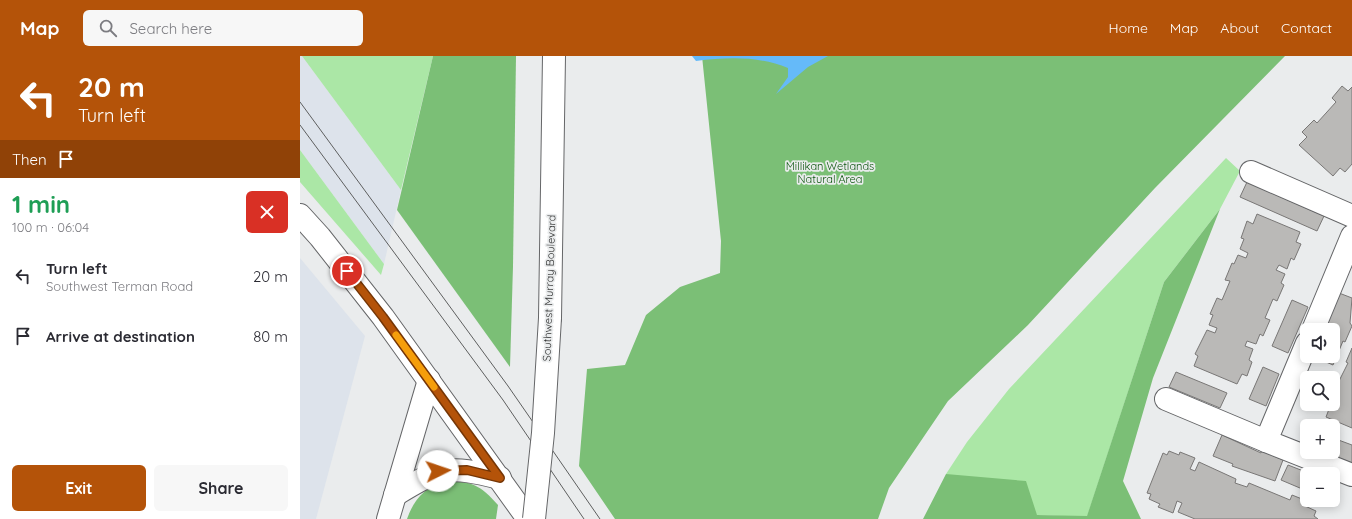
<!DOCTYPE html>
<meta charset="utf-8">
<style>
body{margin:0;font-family:Quicksand,sans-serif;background:#f7f7f7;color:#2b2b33;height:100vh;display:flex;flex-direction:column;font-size:15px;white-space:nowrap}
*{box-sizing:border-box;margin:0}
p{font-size:13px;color:#7c7c81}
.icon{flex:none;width:22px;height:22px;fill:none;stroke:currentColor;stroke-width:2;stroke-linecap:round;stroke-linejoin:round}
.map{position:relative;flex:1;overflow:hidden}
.sheet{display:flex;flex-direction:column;background:#fff;width:300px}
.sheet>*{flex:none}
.top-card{background:#b45309;color:#fff;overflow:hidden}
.fabs{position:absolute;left:1000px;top:267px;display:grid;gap:8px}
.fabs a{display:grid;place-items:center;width:40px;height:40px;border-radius:6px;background:#fff;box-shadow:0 2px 10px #0003;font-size:20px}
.pin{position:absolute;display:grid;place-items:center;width:34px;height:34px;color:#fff;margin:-17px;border:2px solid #fff;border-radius:50%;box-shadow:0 1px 4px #0007}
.me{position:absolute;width:44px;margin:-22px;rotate:86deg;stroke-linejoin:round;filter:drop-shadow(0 0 3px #0008)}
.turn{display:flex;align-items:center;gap:14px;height:84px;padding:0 12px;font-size:18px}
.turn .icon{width:52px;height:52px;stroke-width:2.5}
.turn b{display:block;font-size:28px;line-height:34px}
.then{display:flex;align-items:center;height:38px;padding:0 12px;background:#0003;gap:8px;font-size:15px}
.round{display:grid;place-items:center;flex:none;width:42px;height:42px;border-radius:6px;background:#f7f7f7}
.summary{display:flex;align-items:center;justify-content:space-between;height:68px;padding:0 12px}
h1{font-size:24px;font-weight:700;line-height:30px;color:#1e9e55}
.button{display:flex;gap:8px;margin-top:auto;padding:8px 12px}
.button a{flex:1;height:46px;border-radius:6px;background:#b45309;color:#fff;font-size:16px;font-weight:700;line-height:46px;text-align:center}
.button a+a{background:#f7f7f7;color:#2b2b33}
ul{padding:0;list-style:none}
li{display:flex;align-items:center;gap:12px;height:60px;padding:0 12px}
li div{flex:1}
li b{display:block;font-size:15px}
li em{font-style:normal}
header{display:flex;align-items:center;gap:24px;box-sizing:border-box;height:56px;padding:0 20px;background:#b45309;color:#fff}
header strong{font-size:19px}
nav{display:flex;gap:22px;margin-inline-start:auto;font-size:14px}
.search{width:280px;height:36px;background:#f7f7f7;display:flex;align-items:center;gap:10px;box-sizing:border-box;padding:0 14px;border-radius:6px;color:#7c7c81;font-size:15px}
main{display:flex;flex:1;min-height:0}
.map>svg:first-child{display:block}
.built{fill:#dde3eb}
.green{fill:#abe7a6}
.forest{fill:#7bbf76}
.water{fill:#65baf9}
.building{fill:#bab9b7;stroke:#797776}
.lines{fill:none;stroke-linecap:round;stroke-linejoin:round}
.minor-casing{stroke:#656668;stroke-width:24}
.major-casing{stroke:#656668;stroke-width:24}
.minor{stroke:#fff;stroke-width:22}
.major{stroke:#fff;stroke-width:22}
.tram{stroke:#5e5f5f;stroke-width:1}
.major-bridge-casing{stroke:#656668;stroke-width:24;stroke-linecap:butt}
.major-bridge{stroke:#fff;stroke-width:22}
.route-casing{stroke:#753606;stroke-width:10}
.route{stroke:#b45309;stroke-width:7}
.slow{stroke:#f59e0b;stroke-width:7}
.labels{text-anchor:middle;stroke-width:3.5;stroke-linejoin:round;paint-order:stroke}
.park-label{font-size:11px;fill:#0a540c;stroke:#eaeced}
.street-label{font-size:11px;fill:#313232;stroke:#eaeced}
</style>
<header>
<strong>Map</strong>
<div class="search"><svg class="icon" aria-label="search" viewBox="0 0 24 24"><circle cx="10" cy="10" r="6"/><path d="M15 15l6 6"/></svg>Search here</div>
<nav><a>Home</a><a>Map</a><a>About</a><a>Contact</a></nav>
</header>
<main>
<section class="sheet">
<div class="top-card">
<div class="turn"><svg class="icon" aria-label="left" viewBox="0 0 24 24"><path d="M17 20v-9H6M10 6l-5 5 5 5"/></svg><div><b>20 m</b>Turn left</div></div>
<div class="then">Then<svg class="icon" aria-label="arrive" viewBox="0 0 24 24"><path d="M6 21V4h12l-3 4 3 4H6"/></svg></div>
</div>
<div class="summary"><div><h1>1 min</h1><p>100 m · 06:04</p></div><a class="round" style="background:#d93025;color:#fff"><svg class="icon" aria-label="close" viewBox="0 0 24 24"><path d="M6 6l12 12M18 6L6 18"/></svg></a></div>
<ul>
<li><svg class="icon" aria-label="left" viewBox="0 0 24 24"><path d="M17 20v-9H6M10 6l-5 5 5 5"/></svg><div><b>Turn left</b><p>Southwest Terman Road</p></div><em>20 m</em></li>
<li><svg class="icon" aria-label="arrive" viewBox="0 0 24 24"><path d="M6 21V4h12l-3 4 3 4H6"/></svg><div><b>Arrive at destination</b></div><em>80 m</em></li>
</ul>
<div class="button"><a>Exit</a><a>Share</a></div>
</section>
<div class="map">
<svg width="1052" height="463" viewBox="0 0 1052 463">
<rect width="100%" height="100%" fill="#eaeced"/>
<g class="built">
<path d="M0,0H2L101,134L84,208L0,94Z"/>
<path d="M0,202L65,280L16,463H0Z"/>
</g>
<g class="green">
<path d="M2,0H133L101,134Z"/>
<path d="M0,94L84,208L81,219L0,126Z"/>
<path d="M926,102L940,115L920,153L864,226L787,461L737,459L646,418L667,386L709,333Z"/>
</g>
<g class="forest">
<path d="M133,0H216L213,210L210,311L97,154Z"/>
<path d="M402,0H985L855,132L728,269L648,345L589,432L578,463H315L279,410L287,313L325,309L346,259L380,231L420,217L421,185Z"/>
<path d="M920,153L853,322L823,425L841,463H623L646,418L726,425L737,459L787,460L864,226Z"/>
<path d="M145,425C172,425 180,429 198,449L196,463H107C114,443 125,431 145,425Z"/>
</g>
<path class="water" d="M392,0H528L508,11L476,38L488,21V12C459,0 428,1 396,5Z"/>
<g class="building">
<path d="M1042,30L1048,35L1052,31V108L1045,116L1040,112L1033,120L999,89L1007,81L1002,76L1014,64L1017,67L1036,46L1032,42Z"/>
<path d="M947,126L1024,160L1017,175L940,141Z"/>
<path d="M957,158L1000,176L996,186L1001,188L994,204L991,202L987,213L979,209L976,214L985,218L981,227L984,229L977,245L973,243L965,262L970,264L963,280L960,278L956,288L947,285L945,290L953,293L949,304L952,306L947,320L942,318L937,328L894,310L898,300L895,298L907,274L915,277L917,272L909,269L913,259L910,258L917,242L922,244L930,225L925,224L932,207L934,208L938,199L946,202L948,197L940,193L944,183L941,182L947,165L953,168Z"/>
<path d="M1039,237L1052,242L1050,267L1052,270L1045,286L1043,285L1033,309L1012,300H1033V274H1025Z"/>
<path d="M992,244L1008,251L988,297L972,290Z"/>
<path d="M1052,292V372L1026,361L1031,348H1033V333L1034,330L1038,332L1036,331L1048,307L1046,306Z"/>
<path d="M963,311L979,318L966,350L949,343Z"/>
<path d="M876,316L927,337L920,352L869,331Z"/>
<path d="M922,379L961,397L962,395L983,404L975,425L932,410L933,408L913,400Z"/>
<path d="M1033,382L1052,389V407L1024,396H1033Z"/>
<path d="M869,395L879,399L880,396L895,402L890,413L895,415L899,406L936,423L935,427L947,431L949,427L990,444L992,439L1007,445L1005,450L1016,455L1014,460L1018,463H895L878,456L882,447L877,445L873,457L858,451L860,448L849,443L851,438L847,437L863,397L867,399Z"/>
<path d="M988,409L1011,418H1007V435L981,424Z"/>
</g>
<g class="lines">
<g class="minor-casing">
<g id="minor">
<path d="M951,116L1052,160"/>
<path d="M0,159L20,181L83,261L228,463"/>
<path d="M1013,274L1052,180"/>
<path d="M1007,287L966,385L1052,419"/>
<path d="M866,343L966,385"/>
<path d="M95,439C141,411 147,409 200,422"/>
<path d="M88,463L129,324"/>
</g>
</g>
<g class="major-casing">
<path id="major" d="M250,262L254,0"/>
</g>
<use href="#minor" class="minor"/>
<use href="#major" class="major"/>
<g class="tram">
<path d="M0,46L208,330L300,463"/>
<path d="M0,69L203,344L284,463"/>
</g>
<g class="major-bridge-casing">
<path id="major-bridge" d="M234,463L243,377L250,262"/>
</g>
<use href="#major-bridge" class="major-bridge"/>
</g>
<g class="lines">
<g class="route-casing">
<path id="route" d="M47,215L83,261L200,422L167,414L138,415"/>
</g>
<use href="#route" class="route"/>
<path class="slow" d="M96,279L134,331"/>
</g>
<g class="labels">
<g class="park-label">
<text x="530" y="114">Millikan Wetlands<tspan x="530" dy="13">Natural Area</tspan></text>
</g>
<g class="street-label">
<text transform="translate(249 232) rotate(-88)" y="4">Southwest Murray Boulevard</text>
</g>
</g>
</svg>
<div class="fabs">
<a><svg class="icon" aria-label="sound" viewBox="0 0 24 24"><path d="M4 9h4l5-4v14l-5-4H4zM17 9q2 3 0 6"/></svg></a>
<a><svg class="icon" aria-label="search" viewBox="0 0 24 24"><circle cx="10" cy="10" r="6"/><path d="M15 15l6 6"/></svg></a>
<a>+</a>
<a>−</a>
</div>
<div class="pin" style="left:47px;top:215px;background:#d93025"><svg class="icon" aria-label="arrive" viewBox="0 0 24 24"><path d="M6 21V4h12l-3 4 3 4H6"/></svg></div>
<svg class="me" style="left:138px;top:415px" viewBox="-20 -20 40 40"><circle r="19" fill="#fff"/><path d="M0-13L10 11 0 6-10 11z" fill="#b45309"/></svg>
</div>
</main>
